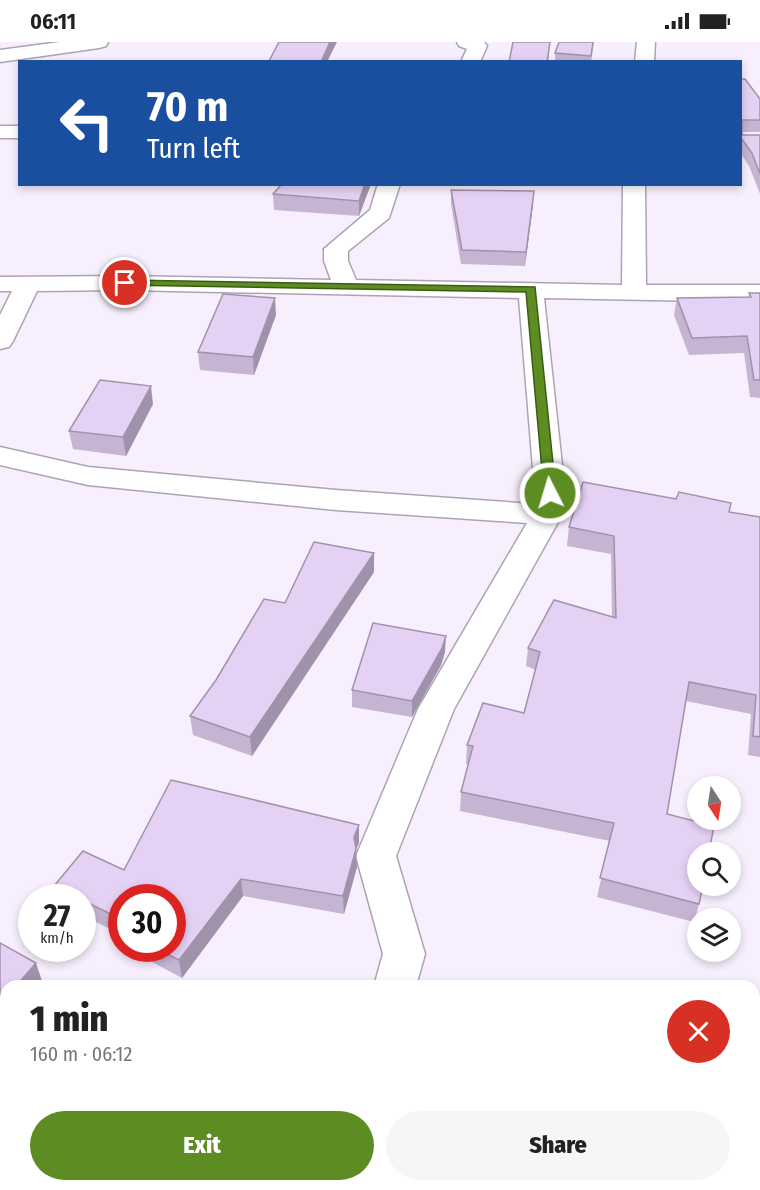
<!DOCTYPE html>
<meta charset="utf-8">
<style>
body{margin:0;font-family:"Fira Sans Condensed",sans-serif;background:#f6f6f6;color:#222;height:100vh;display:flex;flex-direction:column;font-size:22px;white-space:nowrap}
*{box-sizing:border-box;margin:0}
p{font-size:20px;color:#767676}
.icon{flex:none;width:33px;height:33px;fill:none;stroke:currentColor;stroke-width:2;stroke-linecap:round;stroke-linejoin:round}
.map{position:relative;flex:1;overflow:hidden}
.panel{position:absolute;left:0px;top:938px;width:760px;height:212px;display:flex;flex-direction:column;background:#fff;border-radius:18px 18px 0 0;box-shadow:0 3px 9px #0003}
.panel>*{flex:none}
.hud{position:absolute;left:18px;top:18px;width:724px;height:126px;border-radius:0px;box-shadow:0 3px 9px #0003;background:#1a4fa0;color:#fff;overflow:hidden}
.needle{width:39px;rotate:168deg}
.tools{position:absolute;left:687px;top:734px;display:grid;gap:12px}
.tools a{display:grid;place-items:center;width:54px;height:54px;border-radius:50%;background:#fff;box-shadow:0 3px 9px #0003;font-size:30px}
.speed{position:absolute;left:18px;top:842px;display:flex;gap:12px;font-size:30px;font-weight:700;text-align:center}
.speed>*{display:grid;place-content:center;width:78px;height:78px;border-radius:50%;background:#fff;box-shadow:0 3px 9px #0003;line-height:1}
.speed small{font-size:15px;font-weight:400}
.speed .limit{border:9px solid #d22;background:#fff;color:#111}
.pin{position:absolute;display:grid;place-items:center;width:51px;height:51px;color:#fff;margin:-26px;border:3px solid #fff;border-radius:50%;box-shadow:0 2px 6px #0007}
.me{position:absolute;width:66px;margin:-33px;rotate:355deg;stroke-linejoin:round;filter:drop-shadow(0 0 4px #0008)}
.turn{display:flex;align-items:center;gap:21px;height:126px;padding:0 30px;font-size:27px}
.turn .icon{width:78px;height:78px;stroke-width:2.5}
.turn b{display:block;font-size:42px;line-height:51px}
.round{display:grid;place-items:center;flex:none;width:63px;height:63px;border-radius:32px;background:#f6f6f6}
.summary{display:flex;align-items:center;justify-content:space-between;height:102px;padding:0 30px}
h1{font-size:36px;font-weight:800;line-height:45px}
.button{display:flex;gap:12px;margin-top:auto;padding:12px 30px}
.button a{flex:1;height:69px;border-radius:36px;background:#5d8d22;color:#fff;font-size:24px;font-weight:800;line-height:69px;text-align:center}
.button a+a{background:#f6f6f6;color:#222}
.status{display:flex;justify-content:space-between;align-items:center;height:42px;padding:0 30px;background:#fff;direction:ltr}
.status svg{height:16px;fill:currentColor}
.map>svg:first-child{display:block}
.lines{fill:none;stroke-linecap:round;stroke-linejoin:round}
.minor-casing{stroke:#ada4b3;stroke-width:3}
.minor{fill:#fff;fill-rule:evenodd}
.wall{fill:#c5b4d2}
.shaded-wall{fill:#a092ab}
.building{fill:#e5d1f4;stroke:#a092ab;stroke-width:1.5}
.route{fill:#5d8d22;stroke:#3c5c16;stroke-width:1.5}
</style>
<div class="status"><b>06:11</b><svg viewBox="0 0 49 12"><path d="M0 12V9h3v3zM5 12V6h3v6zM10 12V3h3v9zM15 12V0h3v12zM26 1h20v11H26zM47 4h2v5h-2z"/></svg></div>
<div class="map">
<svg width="760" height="1148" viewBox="0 0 760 1148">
<rect width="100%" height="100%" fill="#f7effd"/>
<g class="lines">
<g class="minor-casing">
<g id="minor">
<path d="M60,0H108L106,4L99,6L0,20V8Z"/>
<path d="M457,0H484L487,4L480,20H461L467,7L459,4Z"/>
<path d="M637,0H655L654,20H635Z"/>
<rect x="0" y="84" width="20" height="12"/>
<path d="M378,142H400L389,176L348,209V219L356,238L622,243L623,142H645L646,243H760V257L706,259L544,256L565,451L562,473L454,667L396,814L425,912L416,944H374L383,912L356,814L418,667L527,481L336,468L88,443L0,423V405L88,425L336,448L533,462L535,451L519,256L125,248L37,249L13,299L9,305L0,307V273L12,249H0V235L125,234L331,238L324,219V207L370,168Z"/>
<path d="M265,1143H317L315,1148H263Z"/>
</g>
</g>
<use href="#minor" class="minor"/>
</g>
<g class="wall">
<path d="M559,0H594L591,20H555V11Z"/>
<path d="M741,37L760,57V90H742V93H760V152L749,124L741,112Z"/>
<path d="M282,142H371L359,174L274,168L273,152Z"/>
<path d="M451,148L533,163L525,224L461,222L451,162Z"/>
<path d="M749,251H760V356L750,355L744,311L689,313L674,273L677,256L749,255Z"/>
<path d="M276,273L254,333L200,328L198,310Z"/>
<path d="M153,362L126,414L73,407L69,389Z"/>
<path d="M729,470L760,475V715L748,713L751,672L686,659L667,772L699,862L694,880L597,855L610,799L460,769L461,750L469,722H466L467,703L524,671L536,628L526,624L528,606L612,575L611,512L567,504L569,485Z"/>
<path d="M374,511V530L252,714L193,693L190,674L285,561Z"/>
<path d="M445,610L441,623L412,675L352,665V648Z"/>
<path d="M359,783V801L356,807L357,825L344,872L243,854L182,936L126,906H172L122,855V904L113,899L110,887L82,873V855H57L54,844L124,828Z"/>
<path d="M409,1143H539L538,1148H423L409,1144Z"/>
</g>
<g class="shaded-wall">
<path d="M330,0H337L327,20H321Z"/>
<path d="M550,0L548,20H547Z"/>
<path d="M365,142H371L359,174V159Z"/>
<path d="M534,149L533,163L525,224L526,210Z"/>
<path d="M275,256L276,273L254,333L253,315Z"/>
<path d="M151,344L153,362L126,414L123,395Z"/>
<path d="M374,511V530L252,714L250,695Z"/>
<path d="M446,594L445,610L441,623L412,675V659Z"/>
<path d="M359,783V801L356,807L357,825L344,872L343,854L354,795Z"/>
<path d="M241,837L243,854L182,936L179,918Z"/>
<path d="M36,921L42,939L38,944H16Z"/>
<path d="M6,955V980L0,987V962Z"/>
</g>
<g class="building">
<path d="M279,0H330L321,20L269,19Z"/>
<path d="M513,0H550L547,20H509Z"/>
<path d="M559,0H593L591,14L555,11Z"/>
<path d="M741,37H745L760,57V78H742V93H760V132L752,111L741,96Z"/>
<path d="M282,142H365L359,159L273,152Z"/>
<path d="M451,148L534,149L526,210L462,208Z"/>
<path d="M749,251H760V338H754L747,294L692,296L677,256L751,255Z"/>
<path d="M223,252L275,256L253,315L198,310Z"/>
<path d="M100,338L151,344L123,395L69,389Z"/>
<path d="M583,440L676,457L679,450L731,461L729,470L760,475V695L753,694L756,653L689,640L667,772L714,784L709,810H698V843H703L699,862L600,836L614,781L461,750L473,704L467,703L483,661L524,671L540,610L528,606L554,558L616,576L614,494L569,485Z"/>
<path d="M314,500L374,511L250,695L190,674L216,638L264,557L285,561Z"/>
<path d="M373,581L446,594L442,606L412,659L352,648Z"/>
<path d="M171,738L359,783L354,795L356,807L343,854L241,837L179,918L155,906H172V855H122V888L109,882L115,874L82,858V855H76L54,844L83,809L124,828Z"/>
<path d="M0,901L36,921L16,944H6V955L0,962Z"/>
<path d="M459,1143H538L537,1148H479Z"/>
</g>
<path class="route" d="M125,238L535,245L556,451L550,455L544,451L526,250L121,243L120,241Z"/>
</svg>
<div class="tools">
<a><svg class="needle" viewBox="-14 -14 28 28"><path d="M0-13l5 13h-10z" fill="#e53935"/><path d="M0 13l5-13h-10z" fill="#767676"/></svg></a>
<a><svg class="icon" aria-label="search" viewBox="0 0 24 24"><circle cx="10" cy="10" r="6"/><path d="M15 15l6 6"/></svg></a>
<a><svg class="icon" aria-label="layers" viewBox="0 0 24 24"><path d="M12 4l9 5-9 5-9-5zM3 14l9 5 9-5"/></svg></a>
</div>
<div class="speed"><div>27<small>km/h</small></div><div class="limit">30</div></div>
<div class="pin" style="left:125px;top:241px;background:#d93025"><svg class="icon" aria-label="arrive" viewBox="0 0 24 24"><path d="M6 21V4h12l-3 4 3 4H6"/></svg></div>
<svg class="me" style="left:550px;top:451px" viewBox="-20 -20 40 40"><circle r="17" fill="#5d8d22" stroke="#fff" stroke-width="3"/><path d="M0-11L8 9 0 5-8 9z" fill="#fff"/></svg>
<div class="hud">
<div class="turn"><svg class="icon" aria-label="left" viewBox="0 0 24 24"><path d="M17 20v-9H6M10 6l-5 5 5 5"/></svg><div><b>70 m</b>Turn left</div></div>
</div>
<section class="panel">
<div class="summary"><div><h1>1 min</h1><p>160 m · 06:12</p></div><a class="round" style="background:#d93025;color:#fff"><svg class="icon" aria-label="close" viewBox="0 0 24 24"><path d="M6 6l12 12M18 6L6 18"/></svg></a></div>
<div class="button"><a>Exit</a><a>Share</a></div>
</section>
</div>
